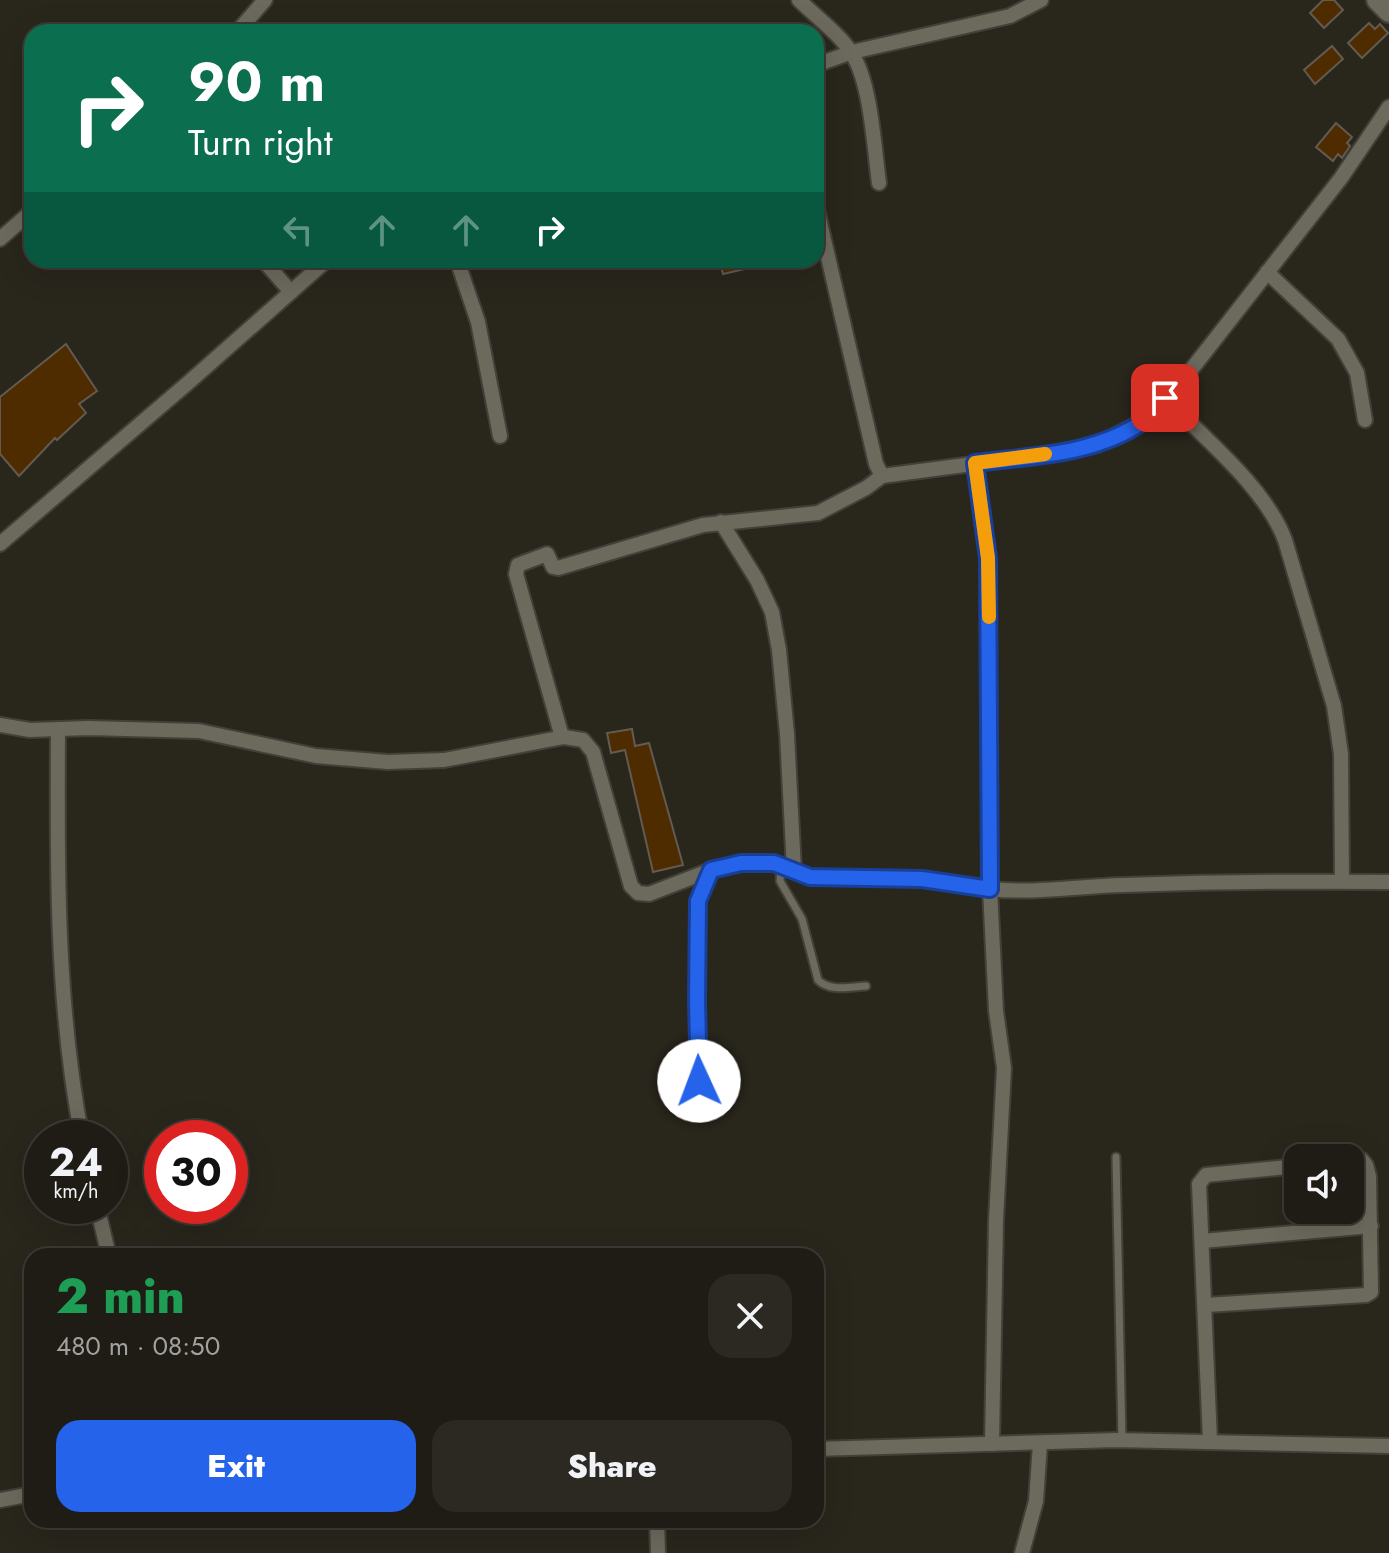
<!DOCTYPE html>
<meta charset="utf-8">
<style>
body{margin:0;font-family:Jost,sans-serif;background:#2c2922;color:#f1f3f6;height:100vh;display:flex;flex-direction:column;font-size:30px;white-space:nowrap}
*{box-sizing:border-box;margin:0}
p{font-size:26px;color:#a1a1a0}
.icon{flex:none;width:44px;height:44px;fill:none;stroke:currentColor;stroke-width:2;stroke-linecap:round;stroke-linejoin:round}
.map{position:relative;flex:1;overflow:hidden}
.details{position:absolute;left:24px;top:1248px;width:800px;height:280px;display:flex;flex-direction:column;background:#1f1c15;border-radius:24px;box-shadow:0 8px 32px #0002,0 0 0 2px #3c3a34}
.details>*{flex:none}
.top-card{position:absolute;left:24px;top:24px;width:800px;height:244px;border-radius:24px;box-shadow:0 8px 32px #0002,0 0 0 2px #3c3a34;background:#0b6e4f;color:#fff;overflow:hidden}
.tools{position:absolute;left:1284px;top:1144px;display:grid;gap:16px}
.tools a{display:grid;place-items:center;width:80px;height:80px;border-radius:16px;background:#1f1c15;box-shadow:0 8px 32px #0002,0 0 0 2px #3c3a34;font-size:40px}
.speed{position:absolute;left:24px;top:1120px;display:flex;gap:16px;font-size:40px;font-weight:700;text-align:center}
.speed>*{display:grid;place-content:center;width:104px;height:104px;border-radius:50%;background:#1f1c15;box-shadow:0 8px 32px #0002,0 0 0 2px #3c3a34;line-height:1}
.speed small{font-size:20px;font-weight:400}
.speed .limit{border:12px solid #d22;background:#fff;color:#111}
.pin{position:absolute;display:grid;place-items:center;width:68px;height:68px;color:#fff;margin:-34px;border-radius:16px;box-shadow:0 4px 12px #0006}
.me{position:absolute;width:88px;margin:-44px;rotate:358deg;stroke-linejoin:round;filter:drop-shadow(0 0 6px #0008)}
.turn{display:flex;align-items:center;gap:28px;height:168px;padding:0 32px;font-size:36px}
.turn .icon{width:104px;height:104px;stroke-width:2.5}
.turn b{display:block;font-size:56px;line-height:68px}
.lanes{display:flex;align-items:center;height:76px;padding:0 32px;background:#0003;justify-content:center;gap:40px;direction:ltr}
.lanes .off{opacity:.35}
.round{display:grid;place-items:center;flex:none;width:84px;height:84px;border-radius:24px;background:#2c2922}
.head{display:flex;align-items:center;justify-content:space-between;height:136px;padding:0 32px}
h1{font-size:48px;font-weight:800;line-height:60px;color:#1e9e55}
.action{display:flex;gap:16px;margin-top:auto;padding:16px 32px}
.action a{flex:1;height:92px;border-radius:24px;background:#2563eb;color:#fff;font-size:32px;font-weight:800;line-height:92px;text-align:center}
.action a+a{background:#2c2922;color:#f1f3f6}
.map>svg:first-child{display:block}
.building{fill:#4e2c00;stroke:#635a52;stroke-width:2}
.lines{fill:none;stroke-linecap:round;stroke-linejoin:round}
.lane-casing{stroke:#424038;stroke-width:11}
.street-casing{stroke:#424038;stroke-width:18}
.secondary-casing{stroke:#424038;stroke-width:24}
.lane{stroke:#6c695d;stroke-width:7}
.street{stroke:#6c695d;stroke-width:14}
.secondary{stroke:#6c695d;stroke-width:20}
.route-casing{stroke:#184099;stroke-width:20}
.route{stroke:#2563eb;stroke-width:14}
.slow{stroke:#f59e0b;stroke-width:14}
</style>
<div class="map">
<svg width="1389" height="1553" viewBox="0 0 1389 1553">
<rect width="100%" height="100%" fill="#29261c"/>
<g class="building">
<path d="M1323,0H1334L1343,10L1324,28L1310,13Z"/>
<path d="M1369,23L1375,29L1380,24L1388,33L1362,58L1348,43Z"/>
<path d="M1332,46L1343,59L1315,84L1304,70Z"/>
<path d="M1336,123L1352,137L1347,143L1350,146L1342,158L1338,154L1333,161L1316,147Z"/>
<path d="M719,260H761L762,265L723,274Z"/>
<path d="M66,344L97,391L79,404L86,413L57,440L55,438L19,476L0,454V397Z"/>
<path d="M632,729L635,746L649,743L683,865L653,872L625,750L611,753L607,733Z"/>
</g>
<g class="lines">
<g class="lane-casing">
<g id="lane">
<path d="M781,866L780,881L802,919L818,980C830,992 850,987 866,986"/>
<path d="M1116,1157L1122,1440"/>
</g>
</g>
<g class="street-casing">
<g id="street">
<path d="M799,0C815,16 841,35 852,54C871,83 874,147 879,183"/>
<path d="M237,32L265,0"/>
<path d="M816,65L852,52L1010,16L1041,0"/>
<path d="M816,205L876,464L882,476L1041,455L1097,445L1145,420L1184,379L1341,178L1389,107"/>
<path d="M0,239L32,211"/>
<path d="M263,260L291,292"/>
<path d="M457,260L478,322L500,436"/>
<path d="M1267,272L1338,339L1357,373L1365,420"/>
<path d="M1165,398C1205,439 1265,487 1285,540L1334,706L1341,754L1342,881"/>
<path d="M975,463L988,558L990,889C1034,894 1079,886 1124,885C1213,882 1301,881 1389,882"/>
<path d="M721,522L757,580L772,612L779,650L787,734L794,870"/>
<path d="M0,544L189,382L327,260"/>
<path d="M0,725L30,730L89,728L199,731L316,756L388,762L444,760L564,737L583,740L593,752L631,886L638,893L649,894L711,870L741,863H774L810,877L922,879L990,889L996,1011L1004,1068L996,1220L992,1444"/>
<path d="M58,729C57,865 56,1003 82,1138"/>
<path d="M562,737L516,574L518,565L547,554L553,567L558,568L703,525L818,513L866,488L882,476"/>
<path d="M700,1108L697,1001L698,901L711,870"/>
<path d="M97,1206L109,1256"/>
<path d="M1202,1241L1371,1226"/>
<path d="M1206,1305L1366,1295L1371,1292L1369,1176L1366,1165L1362,1160L1350,1161"/>
<path d="M1210,1441L1199,1184L1206,1175L1298,1166"/>
<path d="M816,1449L1116,1440L1389,1446"/>
<path d="M0,1500L32,1494"/>
<path d="M657,1520L658,1553"/>
<path d="M1022,1553L1036,1501L1040,1444"/>
</g>
</g>
<g class="secondary-casing">
<path id="secondary" d="M1377,0L1389,12"/>
</g>
<use href="#lane" class="lane"/>
<use href="#street" class="street"/>
<use href="#secondary" class="secondary"/>
</g>
<g class="lines">
<g class="route-casing">
<path id="route" d="M699,1081L697,1001L698,901L711,870L741,863H774L810,877L922,879L990,889L988,558L975,463C1032,456 1095,455 1144,421C1152,415 1159,405 1165,398"/>
</g>
<use href="#route" class="route"/>
<path class="slow" d="M989,617L988,558L975,463L1045,454"/>
</g>
</svg>
<div class="tools">
<a><svg class="icon" aria-label="sound" viewBox="0 0 24 24"><path d="M4 9h4l5-4v14l-5-4H4zM17 9q2 3 0 6"/></svg></a>
</div>
<div class="speed"><div>24<small>km/h</small></div><div class="limit">30</div></div>
<div class="pin" style="left:1165px;top:398px;background:#d93025"><svg class="icon" aria-label="arrive" viewBox="0 0 24 24"><path d="M6 21V4h12l-3 4 3 4H6"/></svg></div>
<svg class="me" style="left:699px;top:1081px" viewBox="-20 -20 40 40"><circle r="19" fill="#fff"/><path d="M0-13L10 11 0 6-10 11z" fill="#2563eb"/></svg>
<div class="top-card">
<div class="turn"><svg class="icon" aria-label="right" viewBox="0 0 24 24"><path d="M7 20v-9h11M14 6l5 5-5 5"/></svg><div><b>90 m</b>Turn right</div></div>
<div class="lanes"><svg class="icon off" aria-label="left" viewBox="0 0 24 24"><path d="M17 20v-9H6M10 6l-5 5 5 5"/></svg><svg class="icon off" aria-label="ahead" viewBox="0 0 24 24"><path d="M12 20V5M6 11l6-6 6 6"/></svg><svg class="icon off" aria-label="ahead" viewBox="0 0 24 24"><path d="M12 20V5M6 11l6-6 6 6"/></svg><svg class="icon" aria-label="right" viewBox="0 0 24 24"><path d="M7 20v-9h11M14 6l5 5-5 5"/></svg></div>
</div>
<section class="details">
<div class="head"><div><h1>2 min</h1><p>480 m · 08:50</p></div><a class="round"><svg class="icon" aria-label="close" viewBox="0 0 24 24"><path d="M6 6l12 12M18 6L6 18"/></svg></a></div>
<div class="action"><a>Exit</a><a>Share</a></div>
</section>
</div>
